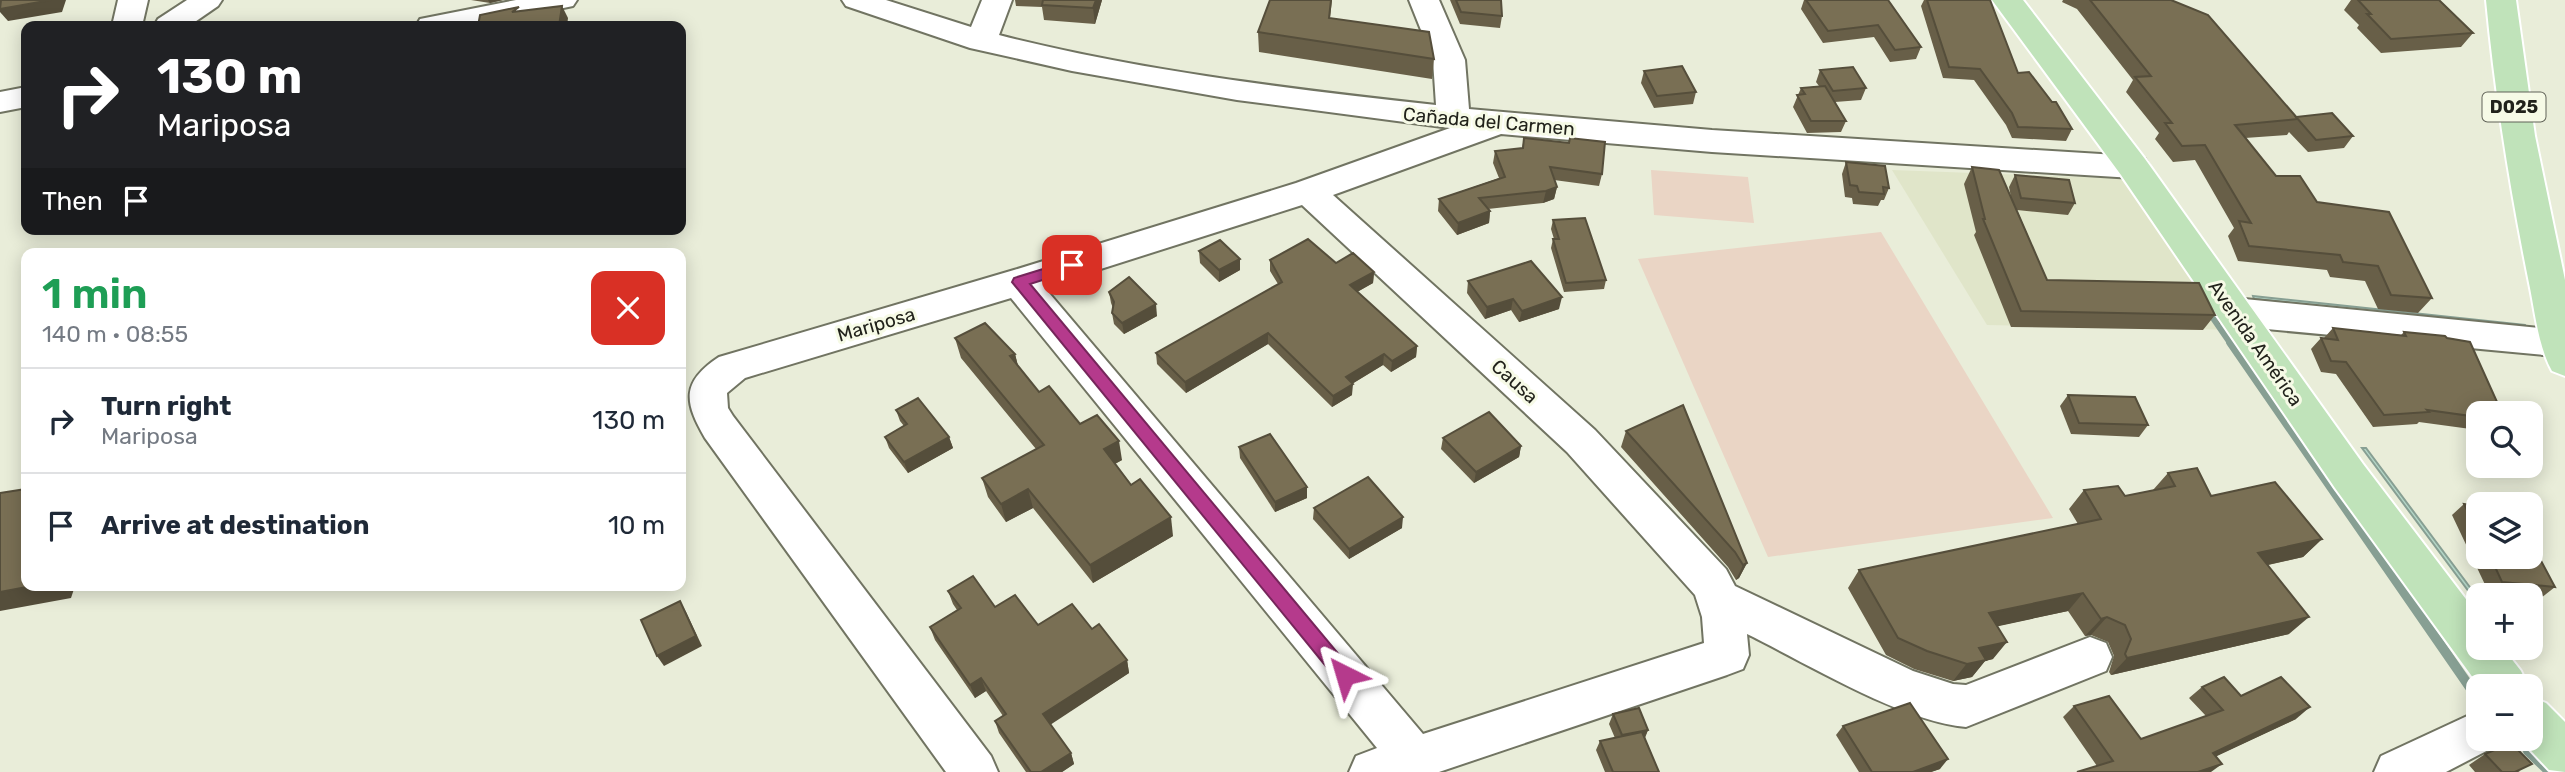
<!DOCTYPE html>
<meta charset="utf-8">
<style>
body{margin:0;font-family:Rubik,sans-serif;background:#f2f2f3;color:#1f2937;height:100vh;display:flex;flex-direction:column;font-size:26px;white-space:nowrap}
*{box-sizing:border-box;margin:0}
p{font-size:23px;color:#747a83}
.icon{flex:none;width:38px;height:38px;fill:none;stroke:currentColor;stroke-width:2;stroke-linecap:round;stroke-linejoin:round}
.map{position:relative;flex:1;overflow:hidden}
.details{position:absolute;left:21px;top:248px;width:665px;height:343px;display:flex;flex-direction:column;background:#fff;border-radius:14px;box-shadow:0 4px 18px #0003}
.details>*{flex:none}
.hud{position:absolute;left:21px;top:21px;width:665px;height:214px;border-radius:14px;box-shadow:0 4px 18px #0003;background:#202124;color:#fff;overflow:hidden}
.fabs{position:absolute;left:2466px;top:401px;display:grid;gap:14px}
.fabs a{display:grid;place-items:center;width:77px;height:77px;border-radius:14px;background:#fff;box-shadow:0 4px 18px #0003;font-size:35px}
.pin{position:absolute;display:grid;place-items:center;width:60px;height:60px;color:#fff;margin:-30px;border-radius:14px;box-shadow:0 4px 10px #0006}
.me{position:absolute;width:77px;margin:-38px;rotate:320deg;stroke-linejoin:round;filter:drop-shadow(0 0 5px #0008)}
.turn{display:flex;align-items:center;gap:24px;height:147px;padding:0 21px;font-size:32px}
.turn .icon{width:91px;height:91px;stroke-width:2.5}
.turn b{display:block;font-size:49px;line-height:60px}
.then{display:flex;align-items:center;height:66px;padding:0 21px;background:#0003;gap:14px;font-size:26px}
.round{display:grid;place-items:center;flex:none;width:74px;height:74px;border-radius:14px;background:#f2f2f3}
.headline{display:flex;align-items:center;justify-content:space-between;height:119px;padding:0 21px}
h1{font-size:42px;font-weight:600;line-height:52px;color:#1e9e55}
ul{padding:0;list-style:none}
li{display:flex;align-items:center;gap:21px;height:105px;padding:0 21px;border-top:2px solid #e0e1e3}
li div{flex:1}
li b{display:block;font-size:26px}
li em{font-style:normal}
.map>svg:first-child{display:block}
.built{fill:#e0e5c9}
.green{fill:#ead5c5}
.water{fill:#b3d5c6;stroke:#879f93;stroke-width:2}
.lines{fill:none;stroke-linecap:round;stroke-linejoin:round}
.stream-far1{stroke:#879f93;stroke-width:8}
.stream{stroke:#879f93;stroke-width:10}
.minor-casing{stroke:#717462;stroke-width:4}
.major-casing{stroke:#fff;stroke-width:4}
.minor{fill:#fff;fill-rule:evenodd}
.major{fill:#c0e3ba;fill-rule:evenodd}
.wall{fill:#685f48}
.shaded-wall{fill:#554e3b}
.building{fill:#796f54;stroke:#554e3b;stroke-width:2}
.route{fill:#b53a8c;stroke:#76265b;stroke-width:2}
.labels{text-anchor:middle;stroke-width:6;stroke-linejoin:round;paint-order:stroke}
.shield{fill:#f6fae6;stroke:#616358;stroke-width:2}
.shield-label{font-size:18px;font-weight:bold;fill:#21221b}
.street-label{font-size:19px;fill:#21221b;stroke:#f6fae6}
</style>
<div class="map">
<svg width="2565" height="772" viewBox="0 0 2565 772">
<rect width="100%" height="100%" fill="#e9edd9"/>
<path class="built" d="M1892,170L2137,179L2242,330L1987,325Z"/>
<g class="green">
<path d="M1651,170L1748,177L1754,223L1654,215Z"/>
<path d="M1881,232L2053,518L1768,557L1638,259Z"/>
</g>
<g class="water">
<path d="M2253,296L2525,325L2527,328L2254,299Z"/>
<path d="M2362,448H2366L2478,598V604Z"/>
</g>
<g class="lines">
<path class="stream-far1" d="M2210,312L2232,344"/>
<g class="stream">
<path d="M2231,342L2478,699"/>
<path d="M2528,751L2550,772"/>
</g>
<g class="minor-casing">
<g id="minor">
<path d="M118,0H148L142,26H112Z"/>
<path d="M187,0H222L218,6L189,26H154L158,19Z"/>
<path d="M516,0H577L573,6L477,26H416L420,19Z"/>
<path d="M842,0H886L971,27L982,0H1012L999,35C1141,71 1290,89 1436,105L1433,60L1409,0H1439L1465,60L1469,109L1712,130L2133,156L2145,159L2150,167L2145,175L2133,178L1712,152L1501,134L1333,195L1595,430L1726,569L1735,586L1913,671L1953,684L1966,685L2090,637L2106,643L2112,657L2106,671L1966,727C1903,722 1806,663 1747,634L1749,655L1743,669L1727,675L1439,772H1349L1356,756L1377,748L1011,298L745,378L727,393L728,408L733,416L991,756L998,772H946L705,438C684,402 681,382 719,357L1014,270L1296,183L1450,128L1237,100L1072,71L970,48L846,6ZM1302,205L1567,452L1695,595L1702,617L1704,643L1423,734L1044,287Z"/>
<path d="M26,87V107L0,112V92Z"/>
<path d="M2234,298L2561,330L2565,331V357L2234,326L2221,322L2216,312L2221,302Z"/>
<path d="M2478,711V738H2498L2494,747L2446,772H2374L2381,756Z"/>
</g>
</g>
<g class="major-casing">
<g id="major">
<path d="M1992,0H2023L2145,159L2363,464L2478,615V648H2503L2521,671L2528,686H2479L2335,488L2121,175Z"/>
<path d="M2486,0H2516L2535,136L2565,280V376L2552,371C2538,346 2535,311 2529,283C2510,189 2495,95 2486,0Z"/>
<path d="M2530,697L2546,703L2565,722V772L2549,770L2519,738H2530Z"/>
</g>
</g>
<use href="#minor" class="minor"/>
<use href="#major" class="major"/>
</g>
<g class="wall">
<path d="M471,0H503L490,3Z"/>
<path d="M1015,0H1102L1095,24L1044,20L1042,7L1016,6Z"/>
<path d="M1332,0L1330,18L1434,59L1432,79L1259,52L1258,32Z"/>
<path d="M1450,0H1501L1502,16L1500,28L1460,24Z"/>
<path d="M1804,0H1888L1921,47L1916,59L1890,62L1874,37L1823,43L1801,9Z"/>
<path d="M1924,0H1990L2018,73L2072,129L2066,141L2012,138L2006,125L1974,80L1943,78L1921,6Z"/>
<path d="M2063,0H2171L2296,117L2353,136L2344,148L2308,152L2289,132L2287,135L2245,138L2276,176L2317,202L2432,298L2418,313L2378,309L2365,281L2330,277L2327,270L2238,261L2228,236L2234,228L2195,160L2173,162L2155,139L2159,133L2126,92L2133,80L2077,9L2062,2Z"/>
<path d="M2351,0H2358L2473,33L2461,47L2381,53L2357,28L2359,25L2344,10Z"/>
<path d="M1820,70L1866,88L1861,100L1835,102L1846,121L1841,132L1807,133L1793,107L1801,88L1819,86L1816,82Z"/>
<path d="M1644,71L1696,92L1693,104L1654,108L1641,83Z"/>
<path d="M1524,138L1602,174L1599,186L1554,180L1557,187L1554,199L1543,203L1488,209L1490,211L1489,223L1457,235L1438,211L1439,199L1499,178L1493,163L1495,151L1522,148Z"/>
<path d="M1846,162L1889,188L1884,200H1881L1878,206L1853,204L1852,198L1845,197L1842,174Z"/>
<path d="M1972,167L2011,197L2009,187L2015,175L2075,203L2068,215L2017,210L2047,280L2215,315L2203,330L2011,327L1974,235L1976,232L1964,184Z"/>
<path d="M1553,220L1606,280L1604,289L1564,292L1551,248L1553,239H1554L1551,229Z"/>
<path d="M1199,251L1240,259V270L1219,282L1200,263Z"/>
<path d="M1270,260L1336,263L1374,272L1373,283L1357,292L1417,346L1416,357L1391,372L1383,365L1352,384V395L1332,407L1268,344L1186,393L1157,364L1156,353L1278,284L1270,271Z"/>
<path d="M1468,281L1559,309L1519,322L1511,310L1485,319L1467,293Z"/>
<path d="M1109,292L1157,316L1124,334L1114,324L1112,313L1113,308L1111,303Z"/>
<path d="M2333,328L2401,335L2404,332L2478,413V430L2419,422L2417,424L2373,427L2336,374L2321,372L2311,349L2321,338H2324Z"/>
<path d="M955,338L1015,354L1018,366L1039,392L1080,424L1122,460L1115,464L1173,536L1093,583L1033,508L1006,522L988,497L982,478L1036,449L961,358Z"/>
<path d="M2068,395L2148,425L2139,437L2071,434L2060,406Z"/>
<path d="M896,410L949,437L953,448L908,473L889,448L885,437L904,426L900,421Z"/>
<path d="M1626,431L1747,563L1739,578L1736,580L1728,567L1621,447Z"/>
<path d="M1443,438L1521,446L1519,457L1474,483L1441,449Z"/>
<path d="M1239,447L1307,498L1275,512L1240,458Z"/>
<path d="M2168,473L2211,496L2322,539L2303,557L2268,565L2289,634L2111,675L2109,672L2114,656L2108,642L2091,635L2085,636L2068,611L1997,626L1993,659L1985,661L1972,677L1953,681L1914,669L1886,655L1848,588L1859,570L2078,524L2069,509L2084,490L2125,496L2153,490Z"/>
<path d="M2464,504L2478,506V556H2530L2555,587L2541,598L2530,597V595H2513L2489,593L2452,515Z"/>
<path d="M1314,508L1402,528L1349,559L1313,519Z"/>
<path d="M948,591L995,607L1038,625L1092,629L1127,660L1129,673L1050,724L1071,753L1074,764L1062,772H1026L999,733L995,721L1003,716L986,691L975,698L935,640L930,627L957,610L953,604Z"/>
<path d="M2202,687L2241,696L2296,719L2216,756L2097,766L2063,717L2074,706L2141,739L2206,716L2189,698Z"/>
<path d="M1613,714L1648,730L1645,738L1659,772H1605L1596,750L1600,741L1615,738L1609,724Z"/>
<path d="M1843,726L1940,769L1931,772H1859L1836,735Z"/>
<path d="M2485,754L2520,772H2475L2469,765Z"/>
</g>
<g class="shaded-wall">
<path d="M51,0H66L62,12L8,21L0,12V9Z"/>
<path d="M488,0H503L490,3Z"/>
<path d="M1096,0H1102L1095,24L1093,8Z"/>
<path d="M562,6L568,18L567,26H559Z"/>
<path d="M1557,187L1554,199L1543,203L1546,191Z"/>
<path d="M1490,211L1489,223L1457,235L1458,223Z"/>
<path d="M1240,259V270L1219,282V270Z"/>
<path d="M1374,272L1373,283L1350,296V285Z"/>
<path d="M1562,297L1559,309L1519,322L1522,311Z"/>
<path d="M1513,299L1511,310L1485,319L1487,307Z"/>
<path d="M1156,304L1157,316L1124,334L1122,323Z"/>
<path d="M1268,333V344L1186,393L1185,382Z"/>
<path d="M1417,346L1416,357L1391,372L1392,361Z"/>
<path d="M1015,354L1020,374L1010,356Z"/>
<path d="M1384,354L1383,365L1345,388L1346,377Z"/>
<path d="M1353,384L1352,395L1332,407L1333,396Z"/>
<path d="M949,437L953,448L908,473L904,462Z"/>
<path d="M1119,441L1122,460L1107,468L1104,449Z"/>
<path d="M1521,446L1519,457L1474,483L1476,472Z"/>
<path d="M1307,487V498L1275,512V502Z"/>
<path d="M1028,489L1033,508L1006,522L1001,504Z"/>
<path d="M1171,517L1173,536L1093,583L1090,565Z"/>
<path d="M1403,517L1402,528L1349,559V549Z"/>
<path d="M2322,539L2303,557L2240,571L2258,553Z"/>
<path d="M1747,563L1739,578L1736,580L1743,565Z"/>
<path d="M32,586H75L71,598L0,611V592Z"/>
<path d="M2083,593L2068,611L1976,631L1989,613Z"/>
<path d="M680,601L686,612L702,646L664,666L657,656Z"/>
<path d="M2107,617L2091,635L2085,636L2101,619Z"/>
<path d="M2309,617L2289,634L2111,675L2127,658Z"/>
<path d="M2007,642L1993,659L1985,661L1972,677L1953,681L1979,648Z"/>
<path d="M1127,660L1129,673L1047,727L1043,714Z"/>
<path d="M981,678L986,691L975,698L970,685Z"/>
<path d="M2310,707L2296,719L2200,764L2213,753Z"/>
<path d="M1648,730L1644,739L1622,735Z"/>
<path d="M1071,753L1074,764L1062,772H1041Z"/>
<path d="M1948,759L1940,769L1931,772H1913Z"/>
<path d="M2222,764L2211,772H2198Z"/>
</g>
<g class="building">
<path d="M1,0H51L0,9Z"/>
<path d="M1043,0H1096L1093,8L1042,5Z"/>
<path d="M1270,0H1331L1329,18L1429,32L1434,59L1258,32Z"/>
<path d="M1456,0H1501L1502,16L1461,12Z"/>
<path d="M1806,0H1888L1921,47L1895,50L1878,25L1828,31Z"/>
<path d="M1927,0H1990L2018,73L2029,72L2052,102H2056L2072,129L2018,127L2012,113L1980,69L1949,67Z"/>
<path d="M2090,0H2171L2208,15L2298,119L2235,125L2276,176H2300L2317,202L2389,212L2432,298L2391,295L2378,266L2343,262L2340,255L2249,246L2239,221L2251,223L2205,145L2182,146L2165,123H2172L2135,77L2151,76Z"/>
<path d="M2358,0H2439L2473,33L2391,39L2367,14H2371Z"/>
<path d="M562,6L559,26H478L480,15L519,7L512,12Z"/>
<path d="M1682,66L1696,92L1657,96L1644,71Z"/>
<path d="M1853,67L1866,88L1833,91L1820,70Z"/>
<path d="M1825,86L1846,121H1811L1797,95L1805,94L1801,88Z"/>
<path d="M2332,113L2353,136L2316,140L2296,117Z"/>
<path d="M1524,138L1569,143L1570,138L1605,142L1602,174L1550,167L1557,187L1546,191L1479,198L1490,211L1458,223L1439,199L1505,177L1495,151L1523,148Z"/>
<path d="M1846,162L1885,166L1889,188L1883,187L1884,194L1859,192L1857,186L1850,185Z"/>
<path d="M1972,167L1999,170L2047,280L2199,283L2215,315L2021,311L1983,219H1985Z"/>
<path d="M2015,175L2069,180L2075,203L2021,198Z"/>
<path d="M1585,218L1606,280L1566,283L1553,239H1559L1553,220Z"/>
<path d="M1308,239L1336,263L1353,253L1374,272L1350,285L1417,346L1392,361L1384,354L1346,377L1353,384L1333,396L1268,333L1185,382L1156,353L1282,282L1270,260Z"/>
<path d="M1220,240L1240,259L1219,270L1199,251Z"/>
<path d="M1531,261L1562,297L1522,311L1513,299L1487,307L1468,281Z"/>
<path d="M1129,277L1156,304L1122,323L1112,313L1114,302L1109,292Z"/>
<path d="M985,323L1015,354L1010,356L1039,392L1049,386L1080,424L1097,415L1119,441L1104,449L1131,485L1140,479L1171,517L1090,565L1028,489L1001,504L982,478L1044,445L955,338Z"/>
<path d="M2333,328L2406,336L2404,332L2445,336L2447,338L2470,342L2502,413H2478V417L2427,410L2429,412L2384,415L2346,362L2331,361L2321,338L2338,340Z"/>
<path d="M2068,395L2135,397L2148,425L2079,423Z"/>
<path d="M918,398L949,437L904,462L885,437L907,424L896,410Z"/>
<path d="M1683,405L1747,563L1743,565L1735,552L1626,431Z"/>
<path d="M1489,412L1521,446L1476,472L1443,438Z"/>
<path d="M1270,434L1307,487L1275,502L1239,447Z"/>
<path d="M2197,468L2211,496L2275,482L2322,539L2258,553L2309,617L2127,658L2125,654L2131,639L2125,625L2107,617L2101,619L2083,593L1989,613L2007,642L1979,648L1986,660L1967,664L1927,651L1898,638L1859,570L2101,519L2084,490L2118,486L2125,496L2175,486L2168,473Z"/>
<path d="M1368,477L1403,517L1349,549L1314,508Z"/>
<path d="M26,489V586H32L0,592V493Z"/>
<path d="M2464,504L2478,506V532Z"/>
<path d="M2530,540L2555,587L2502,582L2490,556H2530Z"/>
<path d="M973,576L995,607L1015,595L1038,625L1072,604L1092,629L1099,624L1127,660L1043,714L1071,753L1041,772H1031L995,721L1006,714L981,678L970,685L930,627L961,608L948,591Z"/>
<path d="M680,601L696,636L657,656L641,620Z"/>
<path d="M2224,677L2241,696L2281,677L2310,707L2213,753L2222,764L2198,772H2077L2113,761L2074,706L2109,696L2141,739L2223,710L2202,687Z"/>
<path d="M1910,703L1948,759L1913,772H1872L1843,726Z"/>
<path d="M1639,708L1648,730L1622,735L1613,714Z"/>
<path d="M1642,732L1659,772H1613L1600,741Z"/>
<path d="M2511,743L2532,764L2515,772H2502L2485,754Z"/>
</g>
<path class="route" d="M1072,260L1077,262L1079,265L1077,269L1030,284L1351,669L1354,675L1351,681L1345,683L1338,681L1012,282L1014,278Z"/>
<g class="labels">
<rect class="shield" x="2482.5" y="92.5" width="63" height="29" rx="5"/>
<g class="shield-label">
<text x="2514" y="113">D025</text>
</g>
<g class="street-label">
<text transform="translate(1489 121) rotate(5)" y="7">Cañada del Carmen</text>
<text transform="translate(876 324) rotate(-16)" y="7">Mariposa</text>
<text transform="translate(2256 343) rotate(55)" y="7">Avenida América</text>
<text transform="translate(1515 381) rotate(42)" y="7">Causa</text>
</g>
</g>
</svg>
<div class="fabs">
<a><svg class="icon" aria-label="search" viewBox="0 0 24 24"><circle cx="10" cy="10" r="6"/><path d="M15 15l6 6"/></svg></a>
<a><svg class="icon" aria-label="layers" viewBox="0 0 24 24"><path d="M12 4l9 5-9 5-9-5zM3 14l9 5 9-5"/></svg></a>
<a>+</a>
<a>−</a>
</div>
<div class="pin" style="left:1072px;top:265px;background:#d93025"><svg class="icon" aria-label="arrive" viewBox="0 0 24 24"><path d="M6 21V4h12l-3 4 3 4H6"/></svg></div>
<svg class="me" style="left:1345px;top:675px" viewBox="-20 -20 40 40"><path d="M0-17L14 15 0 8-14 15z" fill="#b53a8c" stroke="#fff" stroke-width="4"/></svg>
<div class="hud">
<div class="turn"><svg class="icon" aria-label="right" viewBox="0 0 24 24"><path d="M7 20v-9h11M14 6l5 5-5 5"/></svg><div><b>130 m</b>Mariposa</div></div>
<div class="then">Then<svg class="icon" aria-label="arrive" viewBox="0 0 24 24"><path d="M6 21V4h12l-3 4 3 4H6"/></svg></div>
</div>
<section class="details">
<div class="headline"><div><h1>1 min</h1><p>140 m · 08:55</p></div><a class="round" style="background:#d93025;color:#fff"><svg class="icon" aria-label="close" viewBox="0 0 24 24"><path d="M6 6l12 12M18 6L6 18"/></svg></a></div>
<ul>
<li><svg class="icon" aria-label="right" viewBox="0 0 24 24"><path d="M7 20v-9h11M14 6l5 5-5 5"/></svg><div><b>Turn right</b><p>Mariposa</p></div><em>130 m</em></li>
<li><svg class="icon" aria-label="arrive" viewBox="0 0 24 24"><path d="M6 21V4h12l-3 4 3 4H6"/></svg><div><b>Arrive at destination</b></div><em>10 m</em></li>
</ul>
</section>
</div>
